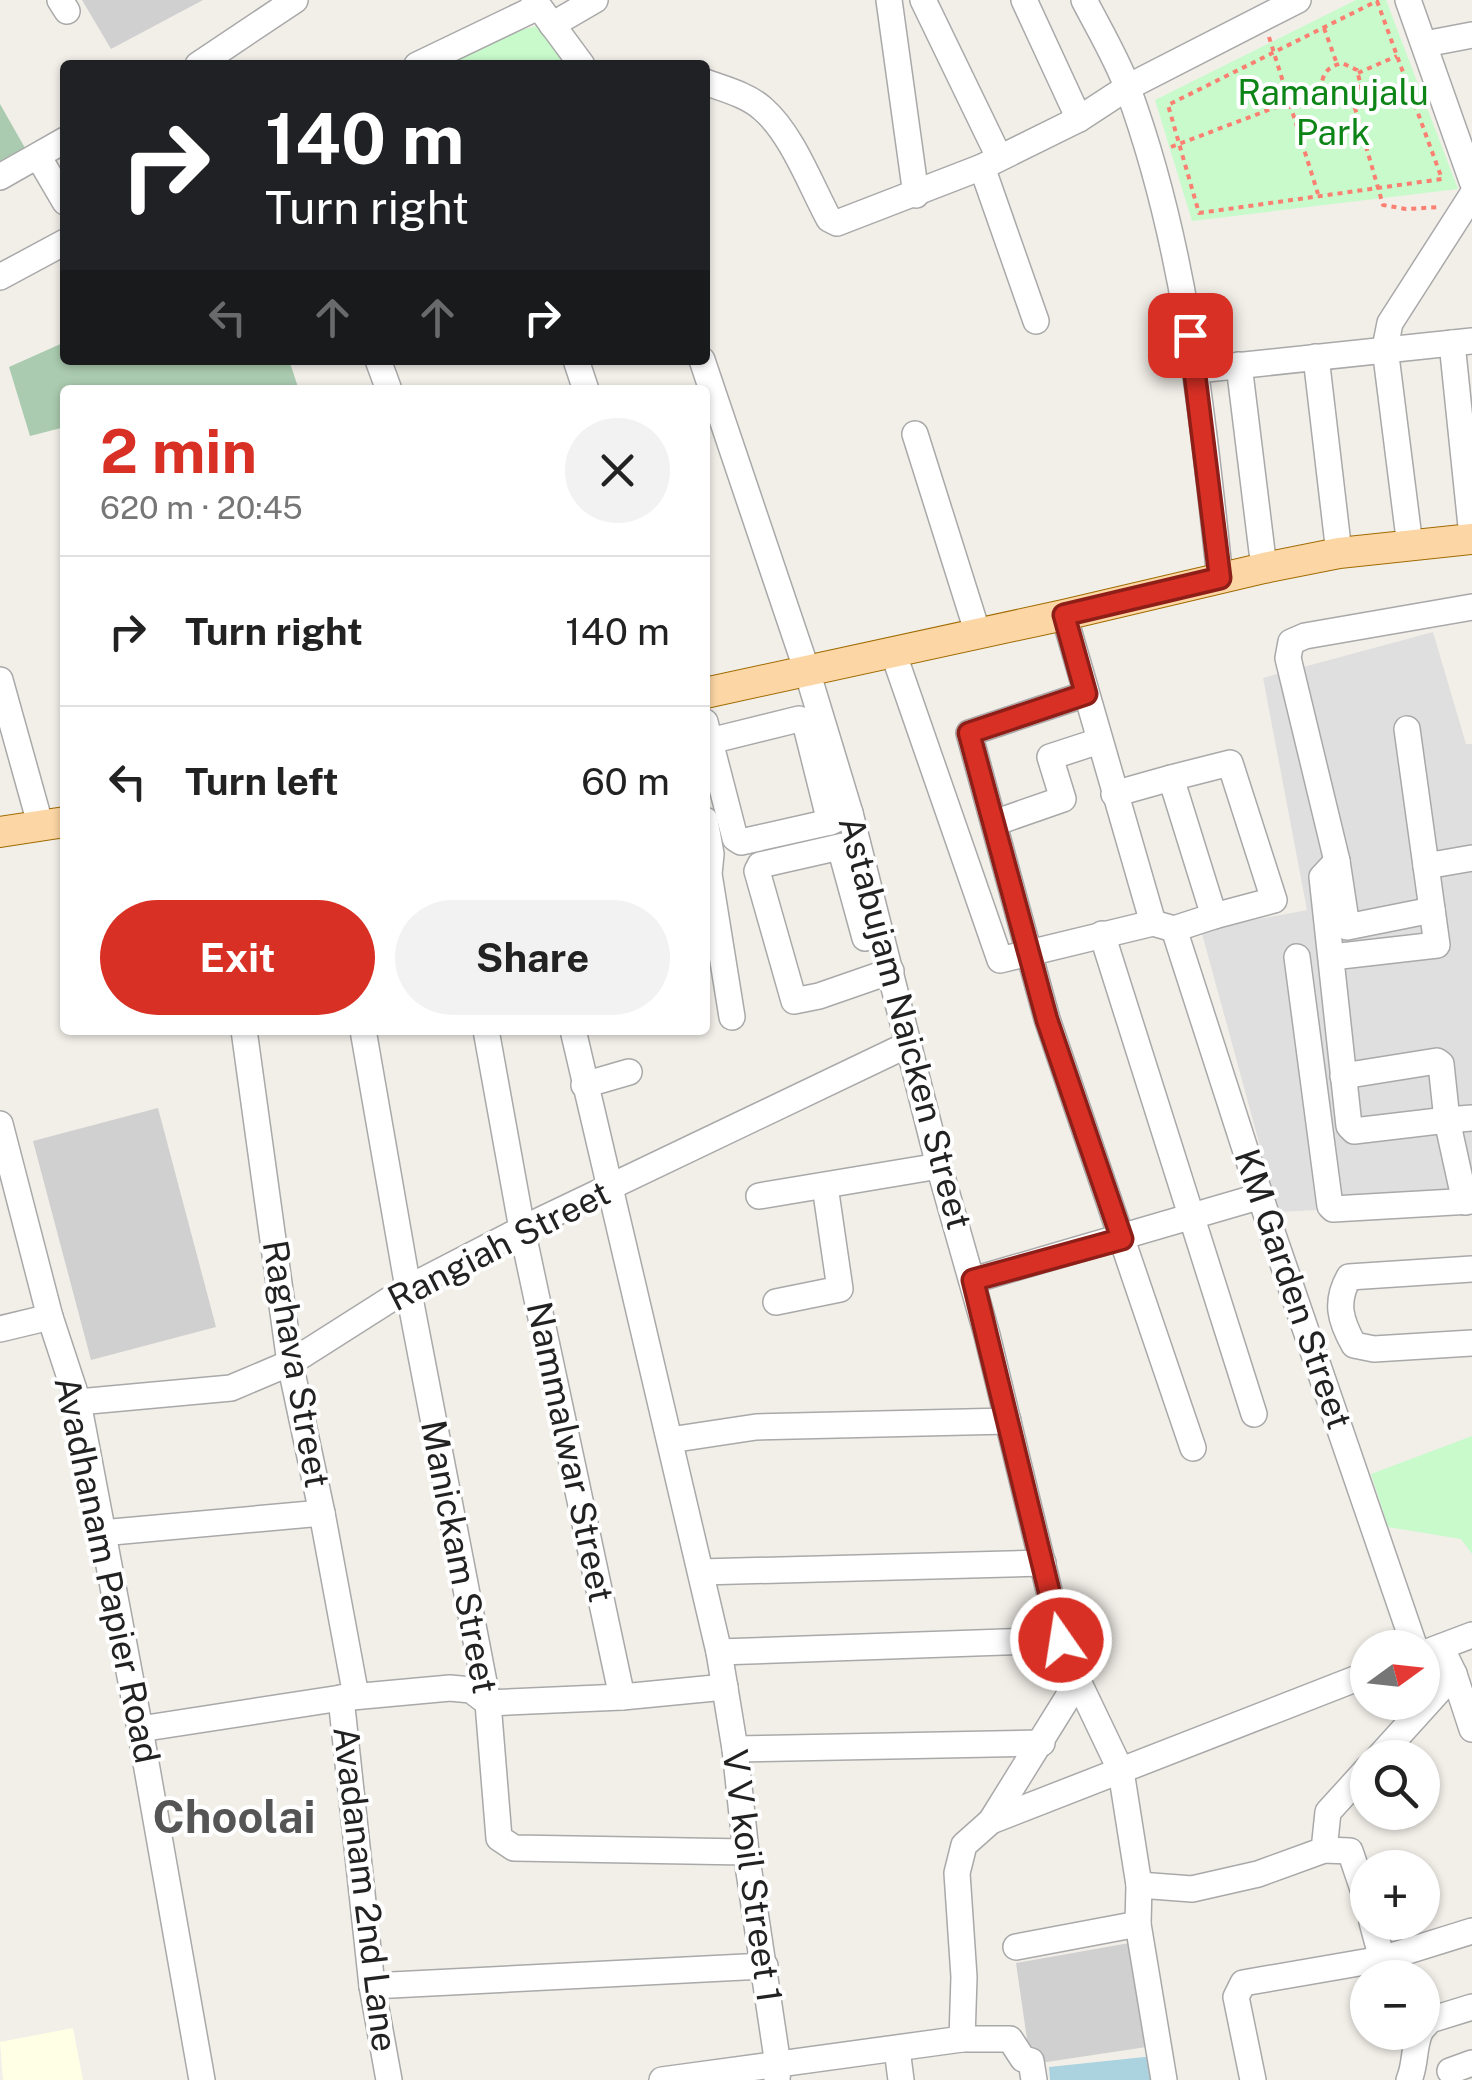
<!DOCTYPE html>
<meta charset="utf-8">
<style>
body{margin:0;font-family:"Public Sans",sans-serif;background:#f2f2f2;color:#222;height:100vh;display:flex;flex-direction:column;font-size:38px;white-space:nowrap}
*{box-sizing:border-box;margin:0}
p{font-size:32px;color:#767676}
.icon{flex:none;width:55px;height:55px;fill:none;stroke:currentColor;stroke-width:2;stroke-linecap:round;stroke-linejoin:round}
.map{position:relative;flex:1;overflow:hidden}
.panel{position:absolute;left:60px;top:385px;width:650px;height:650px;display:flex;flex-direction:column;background:#fff;border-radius:10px;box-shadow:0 2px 8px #0004}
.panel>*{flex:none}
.top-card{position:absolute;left:60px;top:60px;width:650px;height:305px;border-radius:10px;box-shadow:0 2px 8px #0004;background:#202124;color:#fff;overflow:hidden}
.needle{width:65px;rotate:75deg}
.controls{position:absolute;left:1350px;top:1630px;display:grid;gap:20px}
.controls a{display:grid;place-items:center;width:90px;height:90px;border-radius:50%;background:#fff;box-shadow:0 2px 8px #0004;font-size:50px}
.pin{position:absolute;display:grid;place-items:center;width:85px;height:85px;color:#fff;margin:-42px;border-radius:20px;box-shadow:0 5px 15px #0006}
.me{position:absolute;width:110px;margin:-55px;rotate:347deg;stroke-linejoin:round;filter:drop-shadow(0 0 8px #0008)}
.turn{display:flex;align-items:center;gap:35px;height:210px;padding:0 40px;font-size:45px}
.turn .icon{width:130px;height:130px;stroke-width:2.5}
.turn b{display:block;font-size:70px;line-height:85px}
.lanes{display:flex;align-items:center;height:95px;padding:0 40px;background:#0003;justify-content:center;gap:50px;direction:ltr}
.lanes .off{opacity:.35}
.round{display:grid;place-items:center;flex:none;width:105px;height:105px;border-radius:52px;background:#f2f2f2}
.summary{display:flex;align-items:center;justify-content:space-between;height:170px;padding:0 40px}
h1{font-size:60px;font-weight:700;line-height:75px;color:#d93025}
.action{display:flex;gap:20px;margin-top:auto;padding:20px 40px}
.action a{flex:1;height:115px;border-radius:60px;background:#d93025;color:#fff;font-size:40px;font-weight:700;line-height:115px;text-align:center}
.action a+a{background:#f2f2f2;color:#222}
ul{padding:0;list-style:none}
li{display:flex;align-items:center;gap:30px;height:150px;padding:0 40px;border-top:2px solid #e0e0e0}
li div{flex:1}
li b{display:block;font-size:38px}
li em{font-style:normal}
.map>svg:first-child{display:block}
.residential{fill:#e0dfdf}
.education{fill:#ffffe5}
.religious{fill:#d0d0d0}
.cemetery{fill:#aacbaf}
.park{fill:#c8facc}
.water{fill:#aad3df}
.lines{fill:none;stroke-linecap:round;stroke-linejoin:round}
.minor-casing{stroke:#a9a9a9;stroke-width:28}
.major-casing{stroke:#a06b00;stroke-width:32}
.path{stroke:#fa8072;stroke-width:4;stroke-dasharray:5 5;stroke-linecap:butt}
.minor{stroke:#fff;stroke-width:25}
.major{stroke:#fcd6a4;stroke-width:30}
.route-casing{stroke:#8d1f18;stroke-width:25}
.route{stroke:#d93025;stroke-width:18}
.labels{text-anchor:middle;stroke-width:8;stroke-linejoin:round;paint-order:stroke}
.park-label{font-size:35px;fill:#0c8416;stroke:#fff}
.street-label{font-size:35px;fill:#222;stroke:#fff}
.district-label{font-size:45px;font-weight:bold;fill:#555;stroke:#fff}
</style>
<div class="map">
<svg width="1472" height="2080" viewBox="0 0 1472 2080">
<rect width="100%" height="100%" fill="#f2efe9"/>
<path class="residential" d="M1433,632L1466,744H1472V1202L1278,1212L1201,930L1307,910L1263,678Z"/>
<path class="education" d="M73,2028L83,2080H3L0,2042Z"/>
<g class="religious">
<path d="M82,0H203L111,49Z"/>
<path d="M158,1108L216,1327L91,1360L33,1141Z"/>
<path d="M1135,1942L1153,2046L1040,2063L1029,2053L1016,1963Z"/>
</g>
<g class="cemetery">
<path d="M0,104L29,155L0,171Z"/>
<path d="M65,342V360H289L299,390H65V427L30,436L9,367Z"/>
</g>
<g class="park">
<path d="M1356,0H1386L1458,189L1192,221L1155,100Z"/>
<path d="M541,25L565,65H417L414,57Z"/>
<path d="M1472,1436V1554L1461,1539L1388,1527L1371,1474Z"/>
</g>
<path class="water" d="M1154,2056L1157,2080H1050L1049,2067Z"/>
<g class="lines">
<g class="minor-casing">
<g id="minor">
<path d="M60,0L67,11"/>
<path d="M534,0L582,65"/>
<path d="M889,0L916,195"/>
<path d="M923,0L999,157"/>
<path d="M1024,0L1079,119"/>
<path d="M1084,0C1099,29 1117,59 1128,89C1186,247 1202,413 1220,578"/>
<path d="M1408,0L1472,181"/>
<path d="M552,25L595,0"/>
<path d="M1425,44L1472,35"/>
<path d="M198,65L295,0"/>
<path d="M417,65L538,7"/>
<path d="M705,82C724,89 748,95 763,109C792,134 811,186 829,219L837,223L982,167L1079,119L1128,87L1298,0"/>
<path d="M38,156L65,202"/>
<path d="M982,167L1036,321"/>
<path d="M0,177L65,140"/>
<path d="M0,277L65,242"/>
<path d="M1452,343L1472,536"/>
<path d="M1316,357L1339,553"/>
<path d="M378,360L389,390"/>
<path d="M576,360L586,390"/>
<path d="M702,360L807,671L850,813L939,1166L987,1335L1061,1640L1078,1681L991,1821"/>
<path d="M1239,365L1264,568"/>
<path d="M1197,370L1472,341"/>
<path d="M915,434L978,634"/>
<path d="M1410,546L1385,348L1390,323L1472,195"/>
<path d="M1064,615L1153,923"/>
<path d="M893,652L1000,960L1153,923L1174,929"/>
<path d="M0,680L41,827"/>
<path d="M1086,694L969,733L1047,1019L1193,1448"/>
<path d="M705,722L735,838L741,842L830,822L850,813"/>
<path d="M710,741L799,719L805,722L830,822"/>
<path d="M1171,778L1230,763L1274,900L1214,916"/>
<path d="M1114,794L1171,778L1214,916L1174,929"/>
<path d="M705,820L711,854L709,874L732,1017"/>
<path d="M994,823L1063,799L1050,757L1099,741"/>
<path d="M857,843L760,865L757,871L794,1001L819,996L891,971"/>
<path d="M840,847L865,938"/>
<path d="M1337,861L1322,877L1349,1126L1354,1131L1447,1120L1465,1202"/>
<path d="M1426,866L1472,858"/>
<path d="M1432,910L1347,927L1337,861L1288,658L1291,642L1305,636L1472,607"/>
<path d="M1174,929L1269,1223L1415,1648"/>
<path d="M1102,934L1254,1414"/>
<path d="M1297,957L1330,1206L1333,1209L1472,1201"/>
<path d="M1332,957L1437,945L1407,729"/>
<path d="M244,1030L290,1363L322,1513L356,1696"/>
<path d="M363,1030L408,1288L488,1703L499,1838L514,1848L746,1852"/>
<path d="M486,1030L522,1229L622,1697"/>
<path d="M573,1030L719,1652L735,1749L746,1852L778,2065L777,2080"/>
<path d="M1343,1076L1437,1061L1441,1064L1447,1120L1472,1118"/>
<path d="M584,1085L629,1072"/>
<path d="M0,1124L50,1317L78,1402L140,1729L202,2080"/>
<path d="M759,1196L939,1166"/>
<path d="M1472,1269L1349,1277C1335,1302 1340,1320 1354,1345L1374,1349L1472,1343"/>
<path d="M973,1280L1261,1196"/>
<path d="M776,1302L840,1289L825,1186"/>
<path d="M0,1329L50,1317"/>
<path d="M78,1402L231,1388L290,1363L408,1288L522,1229L909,1044"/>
<path d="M670,1440L756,1427L1008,1421"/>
<path d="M101,1533L322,1513"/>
<path d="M701,1572L1043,1563"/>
<path d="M1441,1647L1454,1674L1472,1729"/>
<path d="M719,1652L1061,1640"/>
<path d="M1427,1652L1472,1635"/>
<path d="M1078,1681L1121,1771L1139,1885L1138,1924L1164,2080"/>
<path d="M341,1698L372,1986L389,2080"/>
<path d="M140,1729L341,1698L450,1688L471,1690L488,1703L622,1697L725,1687"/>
<path d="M735,1749L1042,1743"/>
<path d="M1378,1758L1454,1674"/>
<path d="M1324,1850L1350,1851L1368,1904"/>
<path d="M1139,1885L1192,1889L1258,1874L1324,1850L1328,1812L1368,1768"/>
<path d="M1372,1922L1382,1959"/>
<path d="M1016,1947L1138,1924"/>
<path d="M372,1986L765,1966"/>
<path d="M1422,2029L1430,2020L1472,2007"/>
<path d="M962,2039H1010L1023,2059L1031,2061L1034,2080"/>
<path d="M897,2049L901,2080"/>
<path d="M1450,2071L1472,2063"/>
<path d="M662,2080L962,2039L964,1977L957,1873L964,1845L991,1821L1368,1674"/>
<path d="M1253,2080L1236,1997L1243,1983L1382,1959L1472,1931"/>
<path d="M1409,2080C1416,2064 1413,2049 1420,2032"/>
</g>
</g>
<g class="major-casing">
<g id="major">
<path d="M705,693L1064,615L1264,568L1339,553L1472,539"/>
<path d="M0,832L65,822"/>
</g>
</g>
<g class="path">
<path d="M1377,1L1442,179L1199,213L1168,105Z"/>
<path d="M1324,28L1337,64"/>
<path d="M1269,37L1318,194"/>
<path d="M1358,73L1397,56"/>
<path d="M1352,98L1383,205L1406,209L1441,207"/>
<path d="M1171,147L1321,90C1322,75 1326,67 1342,63L1357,70L1361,86L1352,98L1336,101L1323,95L1321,90"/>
</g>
<use href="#minor" class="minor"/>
<use href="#major" class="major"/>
</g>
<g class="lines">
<g class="route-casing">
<path id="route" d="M1061,1640L973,1280L1122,1239L1047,1020L969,733L1086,694L1064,615L1220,578L1190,335"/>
</g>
<use href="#route" class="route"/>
</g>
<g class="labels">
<g class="park-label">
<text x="1333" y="105">Ramanujalu<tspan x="1333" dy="40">Park</tspan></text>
</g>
<g class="street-label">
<text transform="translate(905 1023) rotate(75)" y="12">Astabujam Naicken Street</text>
<text transform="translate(499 1246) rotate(-27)" y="12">Rangiah Street</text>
<text transform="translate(1293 1289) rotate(71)" y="12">KM Garden Street</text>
<text transform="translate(296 1364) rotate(80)" y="12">Raghava Street</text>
<text transform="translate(570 1452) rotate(78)" y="12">Nammalwar Street</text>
<text transform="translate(459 1557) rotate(79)" y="12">Manickam Street</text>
<text transform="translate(107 1570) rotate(78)" y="12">Avadhanam Papier Road</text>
<text transform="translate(752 1876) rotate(82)" y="12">V V koil Street 1</text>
<text transform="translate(365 1889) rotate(83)" y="12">Avadanam 2nd Lane</text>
</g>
<g class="district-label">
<text x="234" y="1833">Choolai</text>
</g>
</g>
</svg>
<div class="controls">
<a><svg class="needle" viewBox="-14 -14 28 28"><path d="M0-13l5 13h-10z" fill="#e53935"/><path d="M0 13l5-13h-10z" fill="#767676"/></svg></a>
<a><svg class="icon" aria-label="search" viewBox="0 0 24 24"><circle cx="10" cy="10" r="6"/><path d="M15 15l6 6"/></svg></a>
<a>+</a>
<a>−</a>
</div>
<div class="pin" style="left:1190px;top:335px;background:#d93025"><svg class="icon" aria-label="arrive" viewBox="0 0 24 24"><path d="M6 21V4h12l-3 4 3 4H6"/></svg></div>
<svg class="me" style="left:1061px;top:1640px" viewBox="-20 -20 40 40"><circle r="17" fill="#d93025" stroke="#fff" stroke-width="3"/><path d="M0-11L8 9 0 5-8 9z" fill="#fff"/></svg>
<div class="top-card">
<div class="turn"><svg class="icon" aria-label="right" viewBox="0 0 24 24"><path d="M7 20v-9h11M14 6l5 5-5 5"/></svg><div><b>140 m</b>Turn right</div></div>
<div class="lanes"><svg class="icon off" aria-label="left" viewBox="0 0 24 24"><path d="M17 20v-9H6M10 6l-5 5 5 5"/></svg><svg class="icon off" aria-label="ahead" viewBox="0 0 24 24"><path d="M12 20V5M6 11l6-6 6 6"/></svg><svg class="icon off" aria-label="ahead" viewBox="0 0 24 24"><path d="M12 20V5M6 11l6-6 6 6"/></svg><svg class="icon" aria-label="right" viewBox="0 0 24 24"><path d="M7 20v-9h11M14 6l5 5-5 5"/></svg></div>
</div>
<section class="panel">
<div class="summary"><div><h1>2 min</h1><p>620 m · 20:45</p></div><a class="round"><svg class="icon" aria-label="close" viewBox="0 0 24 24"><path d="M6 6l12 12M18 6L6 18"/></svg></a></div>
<ul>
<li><svg class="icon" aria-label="right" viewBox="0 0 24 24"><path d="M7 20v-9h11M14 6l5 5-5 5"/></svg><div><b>Turn right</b></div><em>140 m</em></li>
<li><svg class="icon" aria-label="left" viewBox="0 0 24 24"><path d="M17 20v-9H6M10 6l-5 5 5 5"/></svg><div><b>Turn left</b></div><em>60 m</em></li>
</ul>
<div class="action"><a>Exit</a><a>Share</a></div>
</section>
</div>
